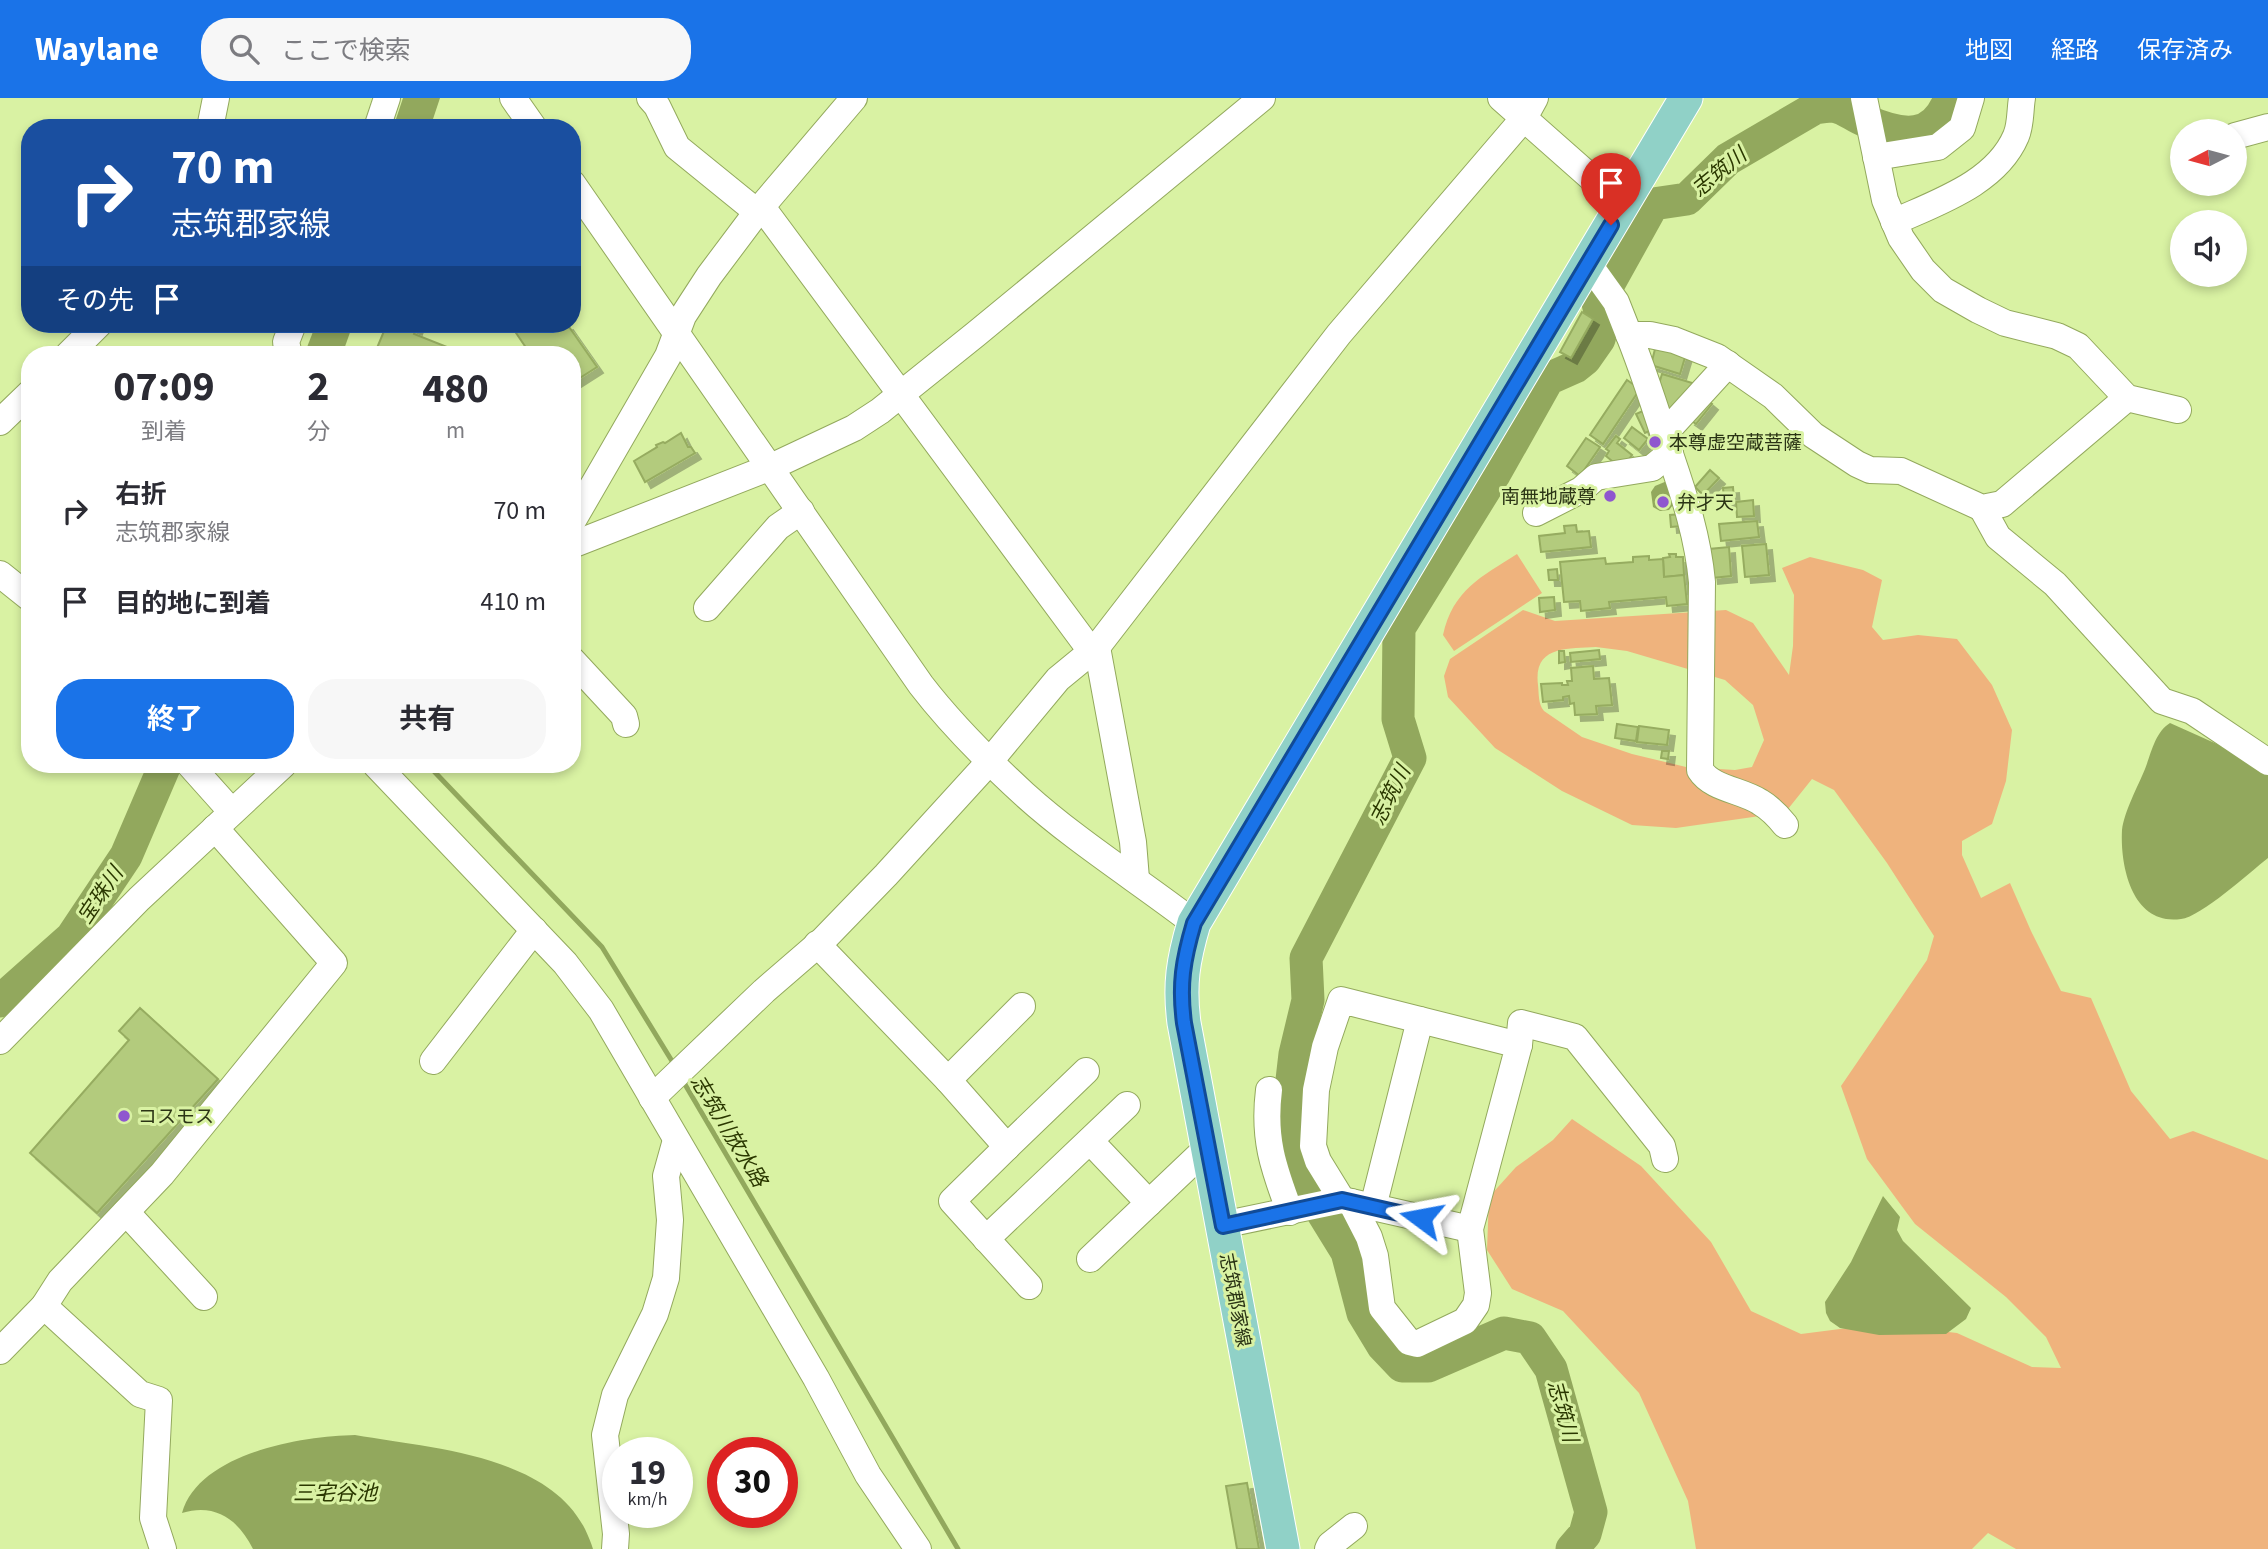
<!DOCTYPE html>
<html lang="ja">
<meta charset="utf-8">
<style>
body{margin:0;font-family:"Source Sans 3","Noto Sans JP",sans-serif;background:#f7f7f7;color:#2b2b33;height:100vh;display:flex;flex-direction:column;font-size:26px;white-space:nowrap}
*{box-sizing:border-box;margin:0}
p{font-size:23px;color:#7c7c81}
.icon{flex:none;width:38px;height:38px;fill:none;stroke:currentColor;stroke-width:2;stroke-linecap:round;stroke-linejoin:round}
.map{position:relative;flex:1;overflow:hidden}
.drawer{position:absolute;left:21px;top:248px;width:560px;height:427px;display:flex;flex-direction:column;background:#fff;border-radius:28px;box-shadow:0 4px 10px #0003}
.drawer>*{flex:none}
.hud{position:absolute;left:21px;top:21px;width:560px;height:214px;border-radius:28px;box-shadow:0 4px 10px #0003;background:#1a4fa0;color:#fff;overflow:hidden}
.needle{width:46px;rotate:264deg}
.tools{position:absolute;left:2170px;top:21px;display:grid;gap:14px}
.tools a{display:grid;place-items:center;width:77px;height:77px;border-radius:50%;background:#fff;box-shadow:0 4px 10px #0003;font-size:35px}
.speed{position:absolute;left:602px;top:1339px;display:flex;gap:14px;font-size:35px;font-weight:700;text-align:center}
.speed>*{display:grid;place-content:center;width:91px;height:91px;border-radius:50%;background:#fff;box-shadow:0 4px 10px #0003;line-height:1}
.speed small{font-size:18px;font-weight:400}
.speed .limit{border:10px solid #d22;background:#fff;color:#111}
.pin{position:absolute;display:grid;place-items:center;width:60px;height:60px;color:#fff;margin:-72px -30px;border-radius:50% 50% 50% 0;rotate:-45deg;box-shadow:0 0 7px #0007}
.pin .icon{rotate:45deg}
.me{position:absolute;width:77px;margin:-38px;rotate:283deg;stroke-linejoin:round;filter:drop-shadow(0 0 5px #0008)}
.turn{display:flex;align-items:center;gap:24px;height:147px;padding:0 35px;font-size:32px}
.turn .icon{width:91px;height:91px;stroke-width:2.5}
.turn b{display:block;font-size:49px;line-height:60px}
.then{display:flex;align-items:center;height:66px;padding:0 35px;background:#0003;gap:14px;font-size:26px}
.eta{display:flex;justify-content:space-evenly;align-items:center;height:119px;text-align:center}
.eta b{font-size:42px;font-weight:700;line-height:49px}
.button{display:flex;gap:14px;margin-top:auto;padding:14px 35px}
.button a{flex:1;height:80px;border-radius:28px;background:#1a73e8;color:#fff;font-size:28px;font-weight:700;line-height:80px;text-align:center}
.button a+a{background:#f7f7f7;color:#2b2b33}
ul{padding:0;list-style:none}
li{display:flex;align-items:center;gap:21px;height:91px;padding:0 35px}
li div{flex:1}
li b{display:block;font-size:26px}
li em{font-style:normal}
header{display:flex;align-items:center;gap:42px;box-sizing:border-box;height:98px;padding:0 35px;background:#1a73e8;color:#fff}
header strong{font-size:33px}
nav{display:flex;gap:38px;margin-inline-start:auto;font-size:24px}
.search{width:490px;height:63px;background:#f7f7f7;display:flex;align-items:center;gap:18px;box-sizing:border-box;padding:0 24px;border-radius:28px;color:#7c7c81;font-size:26px}
.map>svg:first-child{display:block}
.green{fill:#efb37d;fill-rule:evenodd}
.water{fill:#92a85d}
.lines{fill:none;stroke-linecap:round;stroke-linejoin:round}
.stream{stroke:#92a85d;stroke-width:5}
.river{stroke:#92a85d;stroke-width:33}
.building{fill:#b3cb7d;stroke:#96ac60;stroke-width:2;filter:url(#shadow)}
.minor-casing{stroke:#93a95d;stroke-width:28}
.major-casing{stroke:#fff;stroke-width:35}
.minor{stroke:#fff;stroke-width:26}
.major{stroke:#90d1c7;stroke-width:33}
.route-casing{stroke:#114b97;stroke-width:18}
.route{stroke:#1a73e8;stroke-width:12}
.poi-dot{fill:#8f57cf;stroke:#d9f2a3;stroke-width:2.5}
.labels{text-anchor:middle;stroke-width:6;stroke-linejoin:round;paint-order:stroke}
.poi-label{font-size:19px;fill:#2b3415;stroke:#d9f2a3;text-anchor:start}
.street-label{font-size:19px;fill:#2b3415;stroke:#d9f2a3}
.water-label{font-size:21px;font-style:italic;fill:#2b3800;stroke:#d9f2a3}
</style>
<header>
<strong>Waylane</strong>
<div class="search"><svg class="icon" aria-label="search" viewBox="0 0 24 24"><circle cx="10" cy="10" r="6"/><path d="M15 15l6 6"/></svg>ここで検索</div>
<nav><a>地図</a><a>経路</a><a>保存済み</a></nav>
</header>
<div class="map">
<svg width="2268" height="1451" viewBox="0 0 2268 1451">
<defs>
<filter id="shadow"><feDropShadow dx="6" dy="6" stdDeviation="0" flood-color="#0004"/></filter>
</defs>
<rect width="100%" height="100%" fill="#d9f2a3"/>
<g class="green">
<path d="M1517,456L1542,495L1454,553L1443,537C1453,492 1481,479 1517,456Z"/>
<path d="M1810,459L1863,472L1882,482L1872,529L1883,542L1918,537L1957,541L1992,587L2012,632L2006,683L1992,726L1962,743V757L1981,800L2010,785L2031,833L2061,893L2091,900L2131,993L2170,1041L2193,1033L2268,1062V1451H2016L1988,1435L1972,1451H1696L1688,1403L1639,1295L1563,1213L1512,1191L1487,1152L1489,1099L1516,1069L1553,1042L1572,1021L1641,1068L1711,1144L1751,1213L1801,1236L1879,1226L1957,1235L2032,1269L2061,1270L2046,1239L2006,1199L1915,1126L1867,1061L1841,988L1927,862L1934,838L1887,765L1834,692L1812,681L1788,711L1760,718L1676,730L1632,727L1562,693L1495,650L1448,599L1444,578L1450,561L1523,512L1555,523L1726,512L1753,525L1789,577L1793,548L1794,497L1782,470ZM1596,549L1627,553L1725,582L1753,607L1764,642L1752,669L1735,672L1686,669L1632,656L1582,639L1544,613C1538,606 1539,596 1538,587C1533,547 1568,551 1596,549Z"/>
</g>
<g class="water">
<path d="M403,0H440L430,30H393Z"/>
<path d="M316,226H353L342,257H304Z"/>
<path d="M1667,383L1673,407L1669,412L1660,413L1653,409L1651,394L1655,388Z"/>
<path d="M2170,625L2237,655L2268,677V760C2250,774 2201,819 2181,821C2132,828 2120,768 2122,732C2124,714 2138,688 2145,671C2151,656 2155,634 2170,625Z"/>
<path d="M1883,1098L1900,1119L1897,1132L1903,1143L1971,1210L1966,1221L1946,1236L1879,1237L1840,1230L1830,1223L1826,1215L1825,1204L1851,1164Z"/>
<path d="M355,1337C429,1350 547,1356 585,1431C588,1438 591,1444 593,1451H253C238,1421 215,1405 182,1415C199,1355 302,1338 355,1337Z"/>
</g>
<g class="lines">
<g class="stream">
<path d="M428,667L602,849L675,968"/>
<path d="M683,983L958,1451"/>
</g>
<g class="river">
<path d="M0,903L72,839L126,758L165,667"/>
<path d="M1572,1451L1585,1436L1591,1414L1551,1271L1530,1240L1504,1235L1428,1268H1402L1383,1248L1363,1215L1347,1154L1297,1073L1287,1051L1286,1034L1295,956L1308,902L1306,860L1410,660L1398,621L1399,530L1495,375L1548,281L1575,269L1585,261L1599,241L1603,227L1598,205L1653,106L1687,101L1728,61L1815,10C1821,9 1827,8 1832,8C1845,9 1854,19 1866,23C1903,39 1934,43 1950,0"/>
</g>
</g>
<g class="building">
<path d="M1582,214L1593,221L1571,260L1560,254Z"/>
<path d="M387,226H411L417,228L414,236L467,257H374Z"/>
<path d="M510,226H567L597,269L572,285V257H531Z"/>
<path d="M1656,247L1686,256L1680,276L1651,267Z"/>
<path d="M1662,276L1699,287L1678,313L1665,309L1658,289Z"/>
<path d="M1627,282L1640,291L1603,346L1590,337Z"/>
<path d="M1705,300L1712,306L1696,326L1689,321Z"/>
<path d="M1645,312L1654,331L1645,335L1636,316Z"/>
<path d="M1632,329L1648,341L1639,352L1624,340Z"/>
<path d="M681,335L688,349H691L695,355L645,384L634,363L657,349L656,347L663,344L665,345Z"/>
<path d="M1616,338L1620,341L1617,345L1632,357L1625,366L1618,368L1606,358L1609,353L1606,351Z"/>
<path d="M1586,340L1600,349L1580,378L1567,368Z"/>
<path d="M1710,372L1719,380L1703,397L1695,389Z"/>
<path d="M1733,389L1734,402L1724,403L1723,390Z"/>
<path d="M1753,402L1754,418L1737,419L1736,404Z"/>
<path d="M1681,416L1682,428L1671,429L1670,417Z"/>
<path d="M1757,423L1759,439L1721,443L1719,426Z"/>
<path d="M1576,427L1577,434L1589,433L1591,449L1541,454L1539,438L1565,435L1564,428Z"/>
<path d="M1766,446L1769,477L1745,479L1742,448Z"/>
<path d="M1729,449L1731,478L1712,480L1709,451Z"/>
<path d="M1669,456H1676V459H1683L1684,477L1664,479L1663,460L1670,459Z"/>
<path d="M1649,458V462L1663,461L1664,479L1684,477L1687,506L1667,508L1666,499L1609,504L1610,510L1581,513L1580,503L1564,504L1560,464L1605,460L1606,466L1633,464V459Z"/>
<path d="M1557,471L1558,482H1549L1548,472Z"/>
<path d="M1554,499L1555,512L1540,514L1539,500Z"/>
<path d="M1599,552L1600,561L1571,564L1570,555Z"/>
<path d="M1559,553H1564L1565,564L1559,565Z"/>
<path d="M1593,568L1594,581L1609,580L1612,607L1596,608L1597,616L1575,617L1574,605L1570,606L1569,598L1563,599V602L1543,604L1541,586L1562,585V587H1568L1567,583H1572L1571,570Z"/>
<path d="M1617,626L1638,629L1636,643L1615,640Z"/>
<path d="M1639,628L1669,632L1667,647L1637,644Z"/>
<path d="M1662,653H1669L1668,661L1661,660Z"/>
<path d="M140,910L218,981L97,1115L30,1055L129,942L119,933Z"/>
<path d="M1247,1385L1259,1451H1237L1226,1388Z"/>
</g>
<g class="lines">
<g class="minor-casing">
<g id="minor">
<path d="M513,0L534,30"/>
<path d="M650,0L657,8L677,49L757,114"/>
<path d="M1501,0L1622,107"/>
<path d="M1864,0L1885,102L1901,140L1923,172L1943,192L1978,212L2005,225L2057,238L2078,248L2127,300L2178,312"/>
<path d="M210,30L216,0"/>
<path d="M377,30L387,0"/>
<path d="M2235,38L2268,29"/>
<path d="M1876,59L1938,49L1962,30L1971,0"/>
<path d="M572,85L921,587C951,626 987,662 1024,696C1076,743 1138,782 1194,825"/>
<path d="M762,109L1091,553"/>
<path d="M1894,124C1938,104 1996,85 2016,38C2021,27 2020,11 2022,0"/>
<path d="M1588,165L1616,204L1629,237"/>
<path d="M68,257L99,226"/>
<path d="M289,257L286,244L293,226"/>
<path d="M0,324L30,295"/>
<path d="M1664,336L1728,266"/>
<path d="M1982,410L1998,439L2055,486L2162,603L2192,613L2268,664"/>
<path d="M1536,415L1581,392L1596,379L1652,370L1670,355"/>
<path d="M572,424L668,258L683,218L709,178L757,114L854,0"/>
<path d="M572,447L771,369L854,330L880,313L976,236L1262,0"/>
<path d="M0,476L30,500"/>
<path d="M707,510L778,429L801,413"/>
<path d="M1097,549L1133,744L1136,781"/>
<path d="M572,562L624,618L626,626"/>
<path d="M190,667L232,714"/>
<path d="M376,667L565,865L601,912L816,1280L868,1377L918,1451"/>
<path d="M1785,727C1778,718 1770,710 1760,704C1742,692 1712,691 1700,672L1702,484C1698,440 1685,400 1671,359C1658,318 1645,277 1629,237H1650L1674,242L1717,259L1773,298L1813,337L1857,366L1870,372L1901,373L1982,410L2002,406L2127,300"/>
<path d="M817,846L948,982L1007,1049L1086,973"/>
<path d="M0,943L139,801L283,667"/>
<path d="M1519,947L1521,925L1575,939L1662,1048L1665,1061"/>
<path d="M433,963L534,832"/>
<path d="M948,982L1022,908"/>
<path d="M1269,992C1263,1040 1273,1069 1290,1114"/>
<path d="M652,1000L764,893L823,842L886,777L990,663L1058,581L1097,549L1339,236L1524,20L1535,0"/>
<path d="M1090,1043L1149,1105"/>
<path d="M1007,1049L952,1103L1029,1188"/>
<path d="M1342,1102L1318,1063L1313,1048L1316,992L1325,949L1341,902L1519,947L1470,1131L1478,1195L1476,1207L1465,1223L1417,1246L1409,1244L1382,1210L1375,1158L1369,1139L1351,1104"/>
<path d="M1373,1109L1420,922"/>
<path d="M126,1114L204,1199"/>
<path d="M1222,1127L1342,1102L1470,1131"/>
<path d="M986,1141L1127,1007"/>
<path d="M1090,1161L1208,1049"/>
<path d="M44,1208L140,1296L159,1302L153,1420L163,1451"/>
<path d="M0,1253L44,1208L60,1183L162,1076L334,865L215,730"/>
<path d="M615,1451L616,1436L605,1337L615,1297L655,1216L666,1180L670,1122L666,1078L676,1042"/>
<path d="M1328,1451L1330,1447L1354,1428"/>
</g>
</g>
<g class="major-casing">
<path id="major" d="M1283,1451L1184,925C1179,887 1183,862 1194,825L1686,0"/>
</g>
<use href="#minor" class="minor"/>
<use href="#major" class="major"/>
</g>
<g class="lines">
<g class="route-casing">
<path id="route" d="M1421,1120L1342,1102L1223,1128L1184,925C1179,887 1183,862 1194,825L1611,127"/>
</g>
<use href="#route" class="route"/>
</g>
<g class="poi-dot">
<circle cx="1655" cy="344" r="7"/>
<circle cx="1610" cy="398" r="7"/>
<circle cx="1663" cy="404" r="7"/>
<circle cx="124" cy="1018" r="7"/>
</g>
<g class="labels">
<g class="poi-label">
<text x="1669" y="351">本尊虚空蔵菩薩</text>
<text x="1596" y="405" text-anchor="end">南無地蔵尊</text>
<text x="1677" y="411">弁才天</text>
<text x="138" y="1025">コスモス</text>
</g>
<g class="street-label">
<text transform="translate(1236 1202) rotate(79)" y="7">志筑郡家線</text>
</g>
<g class="water-label">
<text transform="translate(1719 74) rotate(-39)" y="7">志筑川</text>
<text transform="translate(1390 697) rotate(-63)" y="7">志筑川</text>
<text transform="translate(100 797) rotate(-56)" y="7">宝珠川</text>
<text transform="translate(729 1033) rotate(59)" y="7">志筑川放水路</text>
<text transform="translate(1563 1313) rotate(75)" y="7">志筑川</text>
<text x="335" y="1402">三宅谷池</text>
</g>
</g>
</svg>
<div class="tools">
<a><svg class="needle" viewBox="-14 -14 28 28"><path d="M0-13l5 13h-10z" fill="#e53935"/><path d="M0 13l5-13h-10z" fill="#7c7c81"/></svg></a>
<a><svg class="icon" aria-label="sound" viewBox="0 0 24 24"><path d="M4 9h4l5-4v14l-5-4H4zM17 9q2 3 0 6"/></svg></a>
</div>
<div class="speed"><div>19<small>km/h</small></div><div class="limit">30</div></div>
<div class="pin" style="left:1611px;top:127px;background:#d93025"><svg class="icon" aria-label="arrive" viewBox="0 0 24 24"><path d="M6 21V4h12l-3 4 3 4H6"/></svg></div>
<svg class="me" style="left:1421px;top:1120px" viewBox="-20 -20 40 40"><path d="M0-17L14 15 0 8-14 15z" fill="#1a73e8" stroke="#fff" stroke-width="4"/></svg>
<div class="hud">
<div class="turn"><svg class="icon" aria-label="right" viewBox="0 0 24 24"><path d="M7 20v-9h11M14 6l5 5-5 5"/></svg><div><b>70 m</b>志筑郡家線</div></div>
<div class="then">その先<svg class="icon" aria-label="arrive" viewBox="0 0 24 24"><path d="M6 21V4h12l-3 4 3 4H6"/></svg></div>
</div>
<section class="drawer">
<div class="eta">
<div><b>07:09</b><p>到着</p></div>
<div><b>2</b><p>分</p></div>
<div><b>480</b><p>m</p></div>
</div>
<ul>
<li><svg class="icon" aria-label="right" viewBox="0 0 24 24"><path d="M7 20v-9h11M14 6l5 5-5 5"/></svg><div><b>右折</b><p>志筑郡家線</p></div><em>70 m</em></li>
<li><svg class="icon" aria-label="arrive" viewBox="0 0 24 24"><path d="M6 21V4h12l-3 4 3 4H6"/></svg><div><b>目的地に到着</b></div><em>410 m</em></li>
</ul>
<div class="button"><a>終了</a><a>共有</a></div>
</section>
</div>
